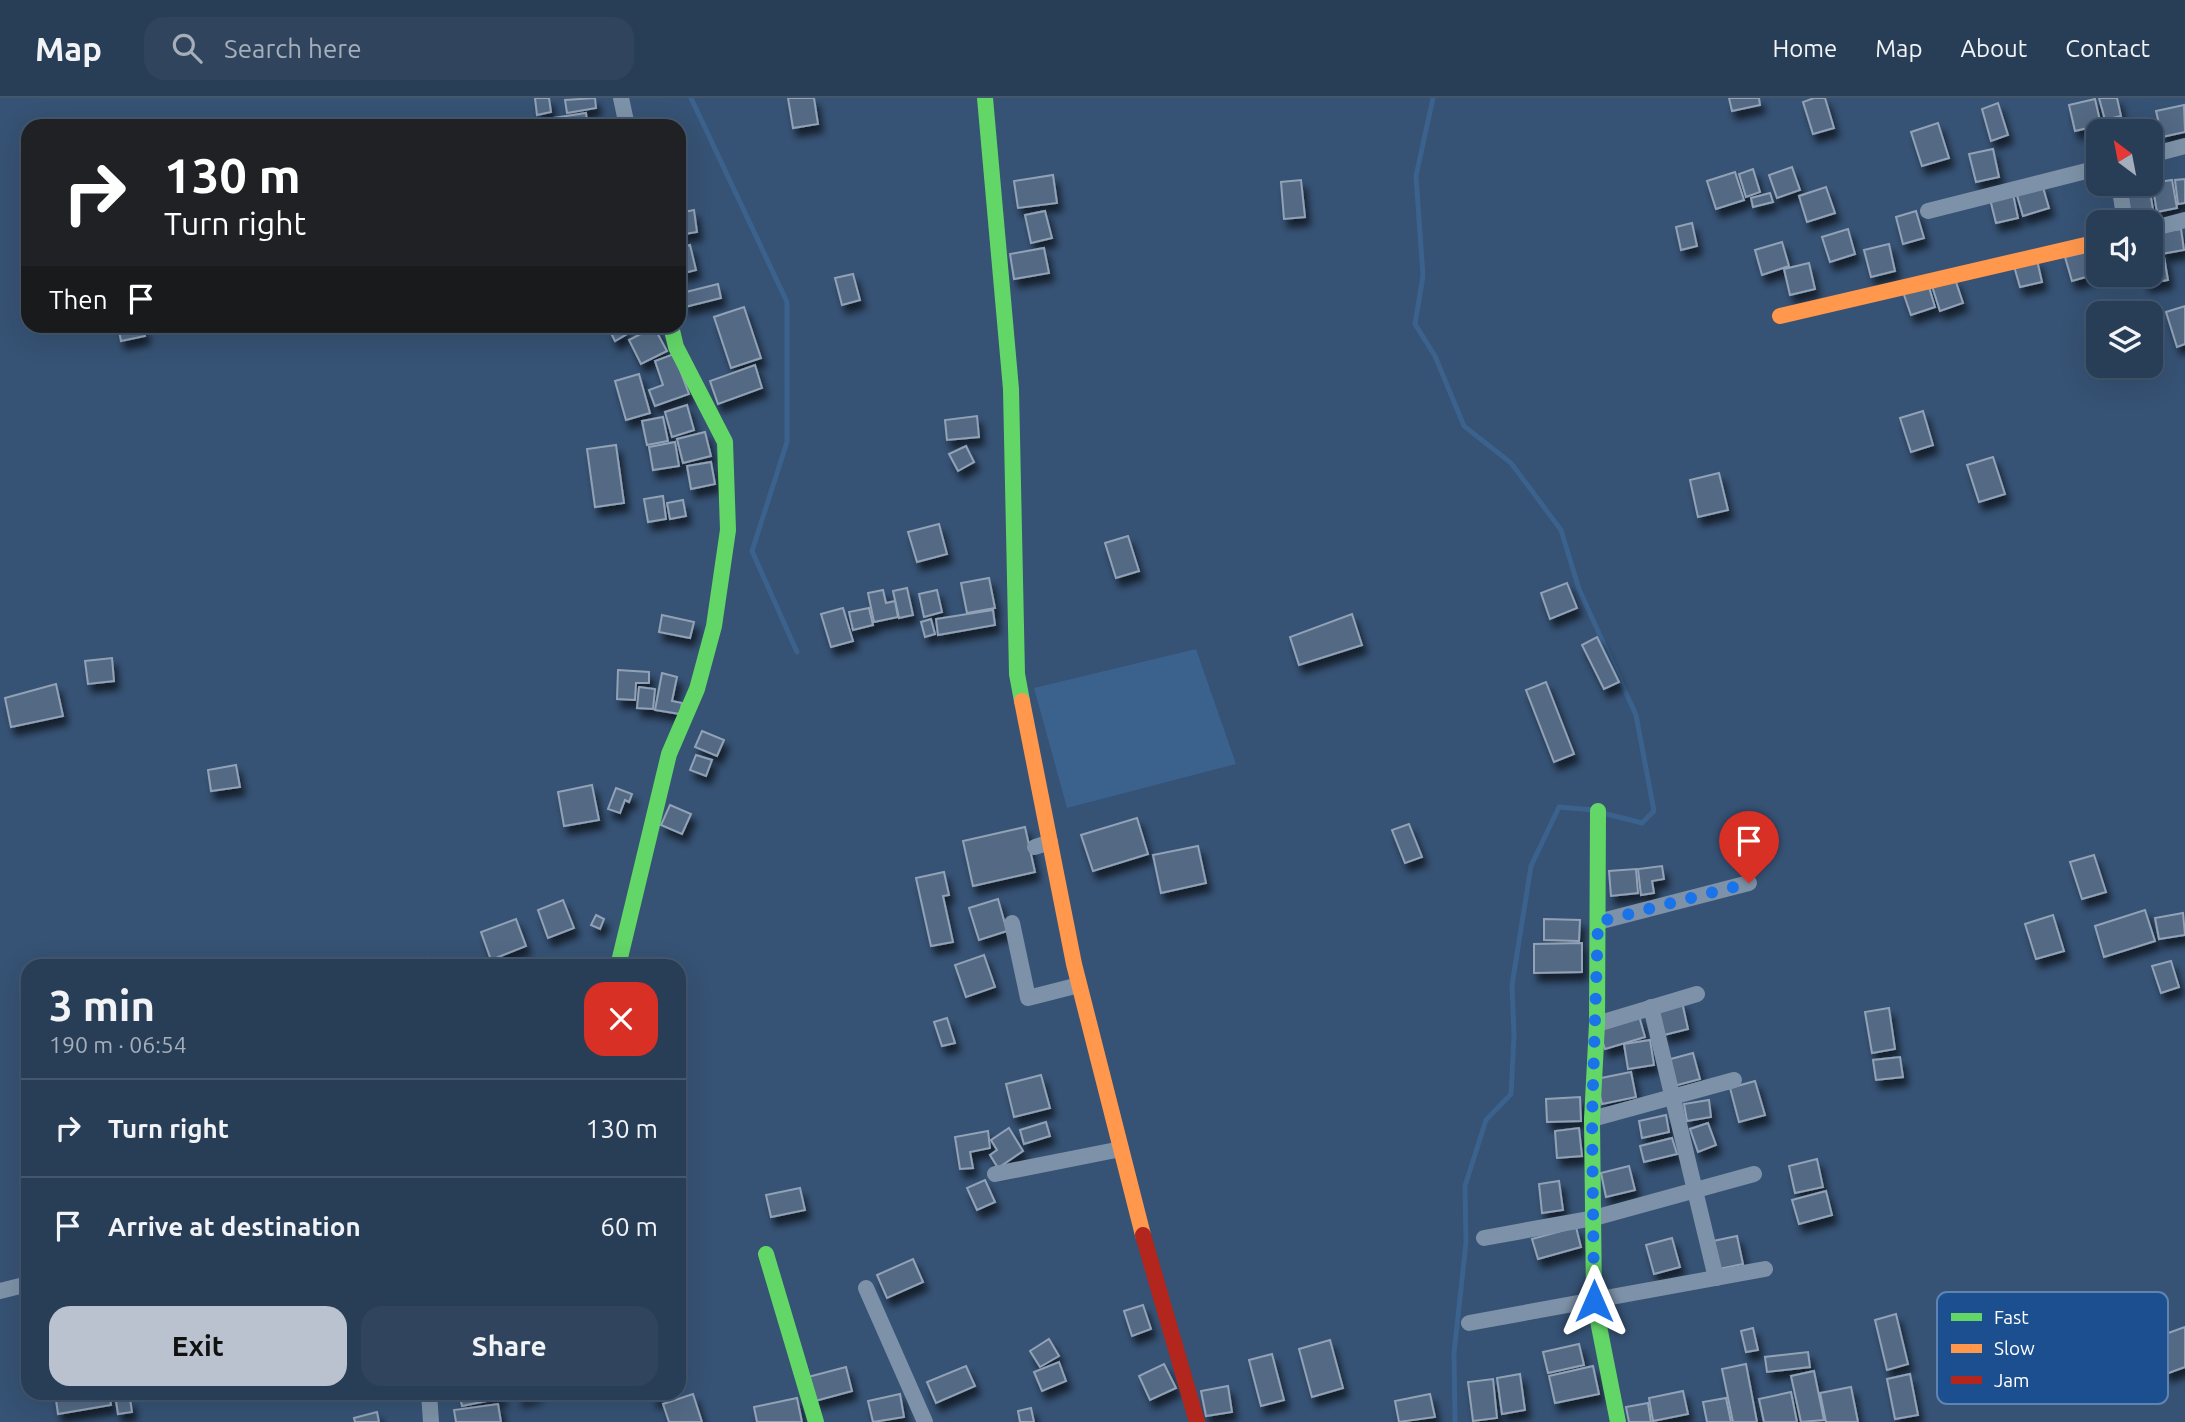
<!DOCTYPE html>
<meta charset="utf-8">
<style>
body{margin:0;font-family:Ubuntu,sans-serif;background:#30455d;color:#f1f3f6;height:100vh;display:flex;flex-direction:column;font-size:26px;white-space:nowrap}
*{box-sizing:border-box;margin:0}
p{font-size:23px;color:#a5aeba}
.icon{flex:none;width:38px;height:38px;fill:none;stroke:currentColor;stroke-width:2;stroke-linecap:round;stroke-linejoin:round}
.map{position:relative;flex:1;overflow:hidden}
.details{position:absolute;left:21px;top:861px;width:665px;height:441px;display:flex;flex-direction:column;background:#283e57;border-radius:21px;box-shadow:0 7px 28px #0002,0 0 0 2px #44576d}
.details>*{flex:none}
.top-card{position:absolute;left:21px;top:21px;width:665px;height:214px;border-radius:21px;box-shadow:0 7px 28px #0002,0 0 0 2px #44576d;background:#202124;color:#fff;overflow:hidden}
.needle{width:46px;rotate:328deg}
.controls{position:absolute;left:2086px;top:21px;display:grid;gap:14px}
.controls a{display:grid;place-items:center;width:77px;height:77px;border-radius:14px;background:#283e57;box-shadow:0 7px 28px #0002,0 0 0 2px #44576d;font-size:35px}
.pin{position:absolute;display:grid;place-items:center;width:60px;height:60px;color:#fff;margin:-72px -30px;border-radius:50% 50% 50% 0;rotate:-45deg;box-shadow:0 0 7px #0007}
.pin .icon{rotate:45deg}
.me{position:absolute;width:77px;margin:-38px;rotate:0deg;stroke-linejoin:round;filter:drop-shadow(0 0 5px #0008)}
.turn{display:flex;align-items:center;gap:24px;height:147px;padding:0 28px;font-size:32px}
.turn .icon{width:91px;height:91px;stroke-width:2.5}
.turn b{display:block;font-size:49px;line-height:60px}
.then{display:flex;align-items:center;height:66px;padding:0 28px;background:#0003;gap:14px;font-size:26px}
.round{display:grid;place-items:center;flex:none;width:74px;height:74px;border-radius:21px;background:#30455d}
.overview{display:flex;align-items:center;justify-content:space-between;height:119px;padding:0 28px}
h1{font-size:42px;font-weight:700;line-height:52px}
.cta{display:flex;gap:14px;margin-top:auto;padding:14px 28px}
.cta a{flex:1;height:80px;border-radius:21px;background:#b9c2ce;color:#111;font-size:28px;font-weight:700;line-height:80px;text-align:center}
.cta a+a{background:#30455d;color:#f1f3f6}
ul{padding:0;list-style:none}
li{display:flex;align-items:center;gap:21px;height:98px;padding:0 28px;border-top:2px solid #44576d}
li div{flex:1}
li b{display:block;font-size:26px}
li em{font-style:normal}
header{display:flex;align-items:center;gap:42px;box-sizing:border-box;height:98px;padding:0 35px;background:#283e57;border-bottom:2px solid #44576d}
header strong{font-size:33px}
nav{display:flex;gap:38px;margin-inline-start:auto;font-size:24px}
.search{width:490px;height:63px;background:#30455d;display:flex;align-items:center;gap:18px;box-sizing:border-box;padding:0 24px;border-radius:21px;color:#a5aeba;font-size:26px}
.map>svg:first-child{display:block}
.water{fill:#3b618d}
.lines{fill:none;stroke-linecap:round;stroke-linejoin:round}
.stream{stroke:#3b618d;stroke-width:5}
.building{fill:#526984;stroke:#92a2b6;stroke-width:2;filter:url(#shadow)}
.street{stroke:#7d92a8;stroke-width:16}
.fast{stroke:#63d668;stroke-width:16}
.slow{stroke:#ff974d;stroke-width:16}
.jam{stroke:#b3261e;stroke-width:16}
.route{stroke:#1a73e8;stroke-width:12;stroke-dasharray:0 21.6}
.key{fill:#1b4f8f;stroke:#5f84b1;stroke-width:2}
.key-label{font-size:19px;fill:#fff}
</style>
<header>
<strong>Map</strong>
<div class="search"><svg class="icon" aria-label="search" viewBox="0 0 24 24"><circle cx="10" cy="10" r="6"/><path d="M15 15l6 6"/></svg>Search here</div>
<nav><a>Home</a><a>Map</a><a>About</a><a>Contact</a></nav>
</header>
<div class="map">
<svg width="2185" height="1324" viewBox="0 0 2185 1324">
<defs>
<filter id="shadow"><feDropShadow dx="4.5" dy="8" stdDeviation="3.5" flood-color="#0009"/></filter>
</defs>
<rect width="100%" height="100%" fill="#365274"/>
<path class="water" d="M1196,551L1236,666L1067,710L1034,590Z"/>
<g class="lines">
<g class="stream">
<path d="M691,0L787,204V344L752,453L797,554"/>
<path d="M1433,0L1416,78L1423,178L1415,226L1435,258L1464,328L1511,365L1561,432L1579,491L1636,617L1654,713L1642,725L1603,715"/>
<path d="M1455,1324L1454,1255L1466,1145L1465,1088L1486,1022L1511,996L1514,938L1512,887L1531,768L1559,709L1594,712"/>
</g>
</g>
<g class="building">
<path d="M535,0H549L551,14L537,17Z"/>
<path d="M595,0L596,10L567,15L565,2Z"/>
<path d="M788,0H814L818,26L793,30Z"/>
<path d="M1729,0H1759L1760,7L1732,13Z"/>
<path d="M1814,0H1825L1834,30L1813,36L1803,4Z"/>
<path d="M2099,0H2117L2121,18L2105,22Z"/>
<path d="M2095,1L2101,27L2075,33L2069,7Z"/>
<path d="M1998,5L2008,37L1991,43L1982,11Z"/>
<path d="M2184,7L2185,34L2162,39L2156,13Z"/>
<path d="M586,15L587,24L554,28L553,20Z"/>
<path d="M606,23L607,28H578V27Z"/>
<path d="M1938,25L1949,60L1922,68L1911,34Z"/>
<path d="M1993,51L1999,79L1976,84L1969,56Z"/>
<path d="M1792,69L1800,92L1777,100L1769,77Z"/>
<path d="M1753,71L1760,94L1746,99L1739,76Z"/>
<path d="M1735,74L1744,102L1716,111L1707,83Z"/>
<path d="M1053,77L1057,105L1018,110L1014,83Z"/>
<path d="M2185,81V105L2178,106L2175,82Z"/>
<path d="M1301,82L1305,119L1284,121L1281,84Z"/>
<path d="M2172,82L2177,110L2157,114L2152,85Z"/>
<path d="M2042,86L2049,110L2023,118L2016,94Z"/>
<path d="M2149,88L2154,117L2131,122L2126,92Z"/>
<path d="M1826,89L1835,115L1807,124L1799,98Z"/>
<path d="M1770,95L1773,104L1753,109L1751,100Z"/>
<path d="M2013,96L2018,120L1996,125L1990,101Z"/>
<path d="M694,112L697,134L679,137V115Z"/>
<path d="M1045,113L1052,140L1031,145L1025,117Z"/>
<path d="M1916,113L1924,140L1903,146L1896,119Z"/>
<path d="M1692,125L1697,148L1681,152L1676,129Z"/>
<path d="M1848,131L1855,156L1830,164L1822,139Z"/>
<path d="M2181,131L2184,152L2161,156L2157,135Z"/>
<path d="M1782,144L1789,168L1762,177L1755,152Z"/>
<path d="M1889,146L1895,173L1871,179L1864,152Z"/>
<path d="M690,147L696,172L680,176L679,150Z"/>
<path d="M1044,150L1049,175L1014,181L1010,156Z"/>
<path d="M2087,154L2093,177L2072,183L2065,159Z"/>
<path d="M2164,159L2168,182L2146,186L2144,177H2151V162Z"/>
<path d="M2037,162L2042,184L2020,189L2014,168Z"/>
<path d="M1809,165L1815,191L1790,197L1784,171Z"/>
<path d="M853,176L860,202L842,207L835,180Z"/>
<path d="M1955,181L1963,205L1940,213L1932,188Z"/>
<path d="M718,186L721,200L685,209L682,195Z"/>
<path d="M1928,186L1935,209L1911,217L1903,194Z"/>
<path d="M2185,208V246L2177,249L2166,214Z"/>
<path d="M744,209L761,260L731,270L714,219Z"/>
<path d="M118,228H143L145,238L121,243Z"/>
<path d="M615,228H623L627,236L615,243L609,231Z"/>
<path d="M654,229L667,253L641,266L629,242Z"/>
<path d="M674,256L689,296L655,308L649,292L663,287L655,263Z"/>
<path d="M755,267L762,290L718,306L710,283Z"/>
<path d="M639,276L650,315L626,322L615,283Z"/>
<path d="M687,307L694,332L672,339L665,314Z"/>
<path d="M1923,313L1933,347L1911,354L1900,320Z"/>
<path d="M977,318L979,339L947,342L945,322Z"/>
<path d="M663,319L668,343L647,347L642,323Z"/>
<path d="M705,334L711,358L683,365L677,341Z"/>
<path d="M675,344L679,368L653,372L649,349Z"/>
<path d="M616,347L624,405L595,409L587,351Z"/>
<path d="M966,348L974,364L958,373L949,356Z"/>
<path d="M1993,359L2005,396L1979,404L1967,367Z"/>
<path d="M711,364L715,386L691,391L687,368Z"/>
<path d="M1719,375L1728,412L1698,419L1690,382Z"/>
<path d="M663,398L666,421L648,424L644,401Z"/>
<path d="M683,402L686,418L670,421L667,405Z"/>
<path d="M939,426L947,456L917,464L908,434Z"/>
<path d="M1128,438L1139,473L1116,480L1105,445Z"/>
<path d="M989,480L995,510L967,515L961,485Z"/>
<path d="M1567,485L1577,510L1550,521L1541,495Z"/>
<path d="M907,490L913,517L899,520L893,493Z"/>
<path d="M883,492L886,505L895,503L898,519L874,524L868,495Z"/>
<path d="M937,492L942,514L924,519L919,496Z"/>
<path d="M843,510L853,543L831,549L821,516Z"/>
<path d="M869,510L873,527L853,532L849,514Z"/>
<path d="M993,512L995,527L938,537L936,521Z"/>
<path d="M1352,516L1362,547L1299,567L1290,539Z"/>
<path d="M662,517L694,524L690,540L659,534Z"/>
<path d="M931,521L935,536L925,539L921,524Z"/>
<path d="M1597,539L1619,584L1604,591L1582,547Z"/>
<path d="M112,560L114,583L88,586L85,563Z"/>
<path d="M618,572L649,574V585H636L635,602L617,601Z"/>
<path d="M662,575L677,579L672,603L682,605L680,616L655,612Z"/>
<path d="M1546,584L1574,656L1554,664L1526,592Z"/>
<path d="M56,586L63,618L11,629L5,600Z"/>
<path d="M639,589L655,591L653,611L637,610Z"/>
<path d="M702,633L724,642L717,658L695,649Z"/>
<path d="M696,657L712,662L706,678L690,672Z"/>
<path d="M236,667L240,689L211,693L208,672Z"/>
<path d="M592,687L599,722L564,728L558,694Z"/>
<path d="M616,690L632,696L629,704L625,702L620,715L608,711Z"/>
<path d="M670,707L691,716L682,736L661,727Z"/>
<path d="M1137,720L1148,756L1093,773L1081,737Z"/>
<path d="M1409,726L1422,759L1405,765L1392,732Z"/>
<path d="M1025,729L1035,774L973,788L963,743Z"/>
<path d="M1198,748L1206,785L1161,795L1153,757Z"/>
<path d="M2094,757L2106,794L2082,801L2070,764Z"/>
<path d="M1662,768L1664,781L1652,783L1654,795L1641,797L1638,771Z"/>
<path d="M1636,771L1638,795L1611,798L1609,773Z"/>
<path d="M944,774L949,797L943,798L953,844L931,848L916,780Z"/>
<path d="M998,801L1007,833L979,842L969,810Z"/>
<path d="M563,802L574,830L548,840L538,812Z"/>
<path d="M2145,812L2155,843L2104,859L2095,828Z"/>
<path d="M2183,815L2185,837L2159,841L2155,820Z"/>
<path d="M596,817L604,821L600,831L591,827Z"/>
<path d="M2053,817L2064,853L2036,861L2025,826Z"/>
<path d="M516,821L526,848L491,862L481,834Z"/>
<path d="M1544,821L1580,822L1579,843L1544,842Z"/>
<path d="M1582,845V874L1534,875V846Z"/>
<path d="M984,857L995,889L966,899L955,867Z"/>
<path d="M428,860L431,868H406Z"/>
<path d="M2171,863L2179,889L2161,895L2152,868Z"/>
<path d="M1682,904L1688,931L1664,937L1657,909Z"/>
<path d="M1889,910L1895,951L1872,955L1865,914Z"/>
<path d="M1639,918L1645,939L1605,951L1598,930Z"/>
<path d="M947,920L955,945L942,948L934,924Z"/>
<path d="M1650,942L1654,967L1628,971L1624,946Z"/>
<path d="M1693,955L1700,981L1674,988L1667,962Z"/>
<path d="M1900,959L1903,979L1876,982L1873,962Z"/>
<path d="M1631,974L1636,999L1602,1006L1596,981Z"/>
<path d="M1041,977L1050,1010L1014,1019L1006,986Z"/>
<path d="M1755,983L1765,1017L1739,1024L1730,990Z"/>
<path d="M1580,999L1581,1023L1547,1024L1546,1001Z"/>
<path d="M1709,1002L1711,1019L1687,1023L1684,1006Z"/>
<path d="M1666,1017L1669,1034L1642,1040L1639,1023Z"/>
<path d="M1046,1024L1050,1038L1024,1046L1020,1032Z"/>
<path d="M1708,1025L1716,1047L1698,1054L1690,1031Z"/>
<path d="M1009,1030L1023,1053L998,1070L990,1057L997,1052L991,1042Z"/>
<path d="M1579,1030L1582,1058L1557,1060L1555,1033Z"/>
<path d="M988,1033L990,1050L970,1054L973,1070L960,1071L955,1039Z"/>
<path d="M1672,1040L1677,1056L1644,1064L1640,1048Z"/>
<path d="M1817,1061L1823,1089L1795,1095L1789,1068Z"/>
<path d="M1629,1068L1635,1092L1606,1099L1601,1075Z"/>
<path d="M985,1082L995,1104L977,1112L967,1090Z"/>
<path d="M1559,1083L1563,1112L1542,1115L1539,1086Z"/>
<path d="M800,1090L805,1112L771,1119L766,1097Z"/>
<path d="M1826,1093L1832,1117L1799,1126L1792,1102Z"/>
<path d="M1576,1129L1581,1149L1538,1161L1532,1141Z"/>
<path d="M1737,1138L1743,1166L1719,1171L1713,1143Z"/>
<path d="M1672,1140L1680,1169L1654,1176L1646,1147Z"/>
<path d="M913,1161L923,1184L887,1200L877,1177Z"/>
<path d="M1143,1207L1151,1231L1132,1238L1124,1213Z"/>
<path d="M1896,1216L1908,1266L1887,1272L1875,1222Z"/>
<path d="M2185,1229V1269L2166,1276L2154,1240Z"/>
<path d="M1753,1230L1758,1252L1746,1254L1741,1233Z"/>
<path d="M1049,1241L1059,1258L1040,1269L1030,1253Z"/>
<path d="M1330,1242L1343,1290L1312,1299L1299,1251Z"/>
<path d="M1579,1246L1584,1267L1548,1275L1543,1254Z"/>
<path d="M1808,1254L1810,1269L1767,1274L1765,1259Z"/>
<path d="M1272,1256L1284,1302L1261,1308L1249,1262Z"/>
<path d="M1059,1264L1066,1283L1042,1293L1034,1274Z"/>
<path d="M1164,1266L1176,1290L1150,1302L1139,1278Z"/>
<path d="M1746,1266L1757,1324H1733L1722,1271Z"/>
<path d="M966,1268L975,1288L936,1305L927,1284Z"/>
<path d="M1593,1268L1599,1296L1555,1305L1549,1278Z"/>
<path d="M846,1269L852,1293L815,1303L808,1279Z"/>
<path d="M1814,1273L1824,1322L1801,1324L1791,1278Z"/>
<path d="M1520,1276L1525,1312L1502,1316L1497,1280Z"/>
<path d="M1910,1276L1918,1317L1895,1321L1887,1281Z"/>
<path d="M1493,1281L1497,1320L1473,1323L1468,1284Z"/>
<path d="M1228,1288L1232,1314L1206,1318L1201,1293Z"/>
<path d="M1851,1289L1858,1324H1826L1820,1295Z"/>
<path d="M1683,1293L1688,1316L1653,1323L1649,1300Z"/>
<path d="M1791,1294L1797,1324H1764L1759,1301Z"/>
<path d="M55,1295H109L111,1307L58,1316Z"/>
<path d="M459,1295H501L502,1300L462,1308Z"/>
<path d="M518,1295H538V1296L519,1301Z"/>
<path d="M652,1295H677L654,1302Z"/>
<path d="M693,1296L702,1324H669L663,1306Z"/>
<path d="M900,1296L904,1319L873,1324L868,1303Z"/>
<path d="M1430,1296L1435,1319L1399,1324L1395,1303Z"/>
<path d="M797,1300L802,1324H757L754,1309Z"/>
<path d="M1726,1300L1731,1324H1707L1703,1304Z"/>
<path d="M130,1301L132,1314L118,1316L116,1303Z"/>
<path d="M1648,1305L1651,1324H1629L1626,1309Z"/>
<path d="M498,1306L501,1324H456L454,1312Z"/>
<path d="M1031,1310L1034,1324H1020L1018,1313Z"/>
<path d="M377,1314L379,1324H355L354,1320Z"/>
</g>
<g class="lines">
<g class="street">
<path d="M621,0L627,28"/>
<path d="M2151,57L2185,48"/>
<path d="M2119,86L2125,124"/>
<path d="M1928,113L2098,70"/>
<path d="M2151,131L2185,122"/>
<path d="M1035,749L1050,744"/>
<path d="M1598,824L1749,785"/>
<path d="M1012,825L1028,900L1079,887"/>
<path d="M1651,909L1716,1180"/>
<path d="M1597,926L1697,896"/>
<path d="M1592,1021L1734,982"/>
<path d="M995,1076L1121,1051"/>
<path d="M1484,1140L1594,1120L1754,1076"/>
<path d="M866,1190L925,1324"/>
<path d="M0,1193L28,1186"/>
<path d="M1469,1225L1765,1171"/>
<path d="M429,1295L431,1324"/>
</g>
<g class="fast">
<path d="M985,0L1011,291L1017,576L1022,603"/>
<path d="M1598,713L1597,926L1592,1021L1594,1203L1618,1324"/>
<path d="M618,868L669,656L697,591L714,528L728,432L725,344L676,249L671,228"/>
<path d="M766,1156L816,1324"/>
</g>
<g class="slow">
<path d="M1780,218L2098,144"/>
<path d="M1022,603L1074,866L1143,1137"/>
</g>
<path class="jam" d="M1143,1137L1197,1324"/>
</g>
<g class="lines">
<path class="route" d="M1594,1203L1592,1021L1598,824L1749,785"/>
</g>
<rect x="1937" y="1194" width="231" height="112" rx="10" class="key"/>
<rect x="1951" y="1215" width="31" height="8" fill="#63d668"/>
<rect x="1951" y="1246" width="31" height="9" fill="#ff974d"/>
<rect x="1951" y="1278" width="31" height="8" fill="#b3261e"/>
<g class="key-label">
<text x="1994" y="1226">Fast</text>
<text x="1994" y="1257">Slow</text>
<text x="1994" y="1289">Jam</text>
</g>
</svg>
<div class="controls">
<a><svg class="needle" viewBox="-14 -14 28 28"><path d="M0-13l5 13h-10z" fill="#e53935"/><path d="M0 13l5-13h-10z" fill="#a5aeba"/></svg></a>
<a><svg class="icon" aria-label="sound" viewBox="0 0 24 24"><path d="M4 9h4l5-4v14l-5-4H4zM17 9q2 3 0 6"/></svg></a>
<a><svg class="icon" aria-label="layers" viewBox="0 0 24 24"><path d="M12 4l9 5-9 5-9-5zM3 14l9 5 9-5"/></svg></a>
</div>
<div class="pin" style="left:1749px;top:785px;background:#d93025"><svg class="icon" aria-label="arrive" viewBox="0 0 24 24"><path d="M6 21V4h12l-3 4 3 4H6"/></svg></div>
<svg class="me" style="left:1594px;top:1203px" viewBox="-20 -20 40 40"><path d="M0-17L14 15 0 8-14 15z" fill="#1a73e8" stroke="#fff" stroke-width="4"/></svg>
<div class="top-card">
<div class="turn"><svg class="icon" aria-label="right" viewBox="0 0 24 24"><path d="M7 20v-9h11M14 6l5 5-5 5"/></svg><div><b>130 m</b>Turn right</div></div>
<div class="then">Then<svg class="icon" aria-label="arrive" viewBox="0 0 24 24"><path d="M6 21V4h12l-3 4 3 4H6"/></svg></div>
</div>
<section class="details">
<div class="overview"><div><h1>3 min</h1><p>190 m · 06:54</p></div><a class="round" style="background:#d93025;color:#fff"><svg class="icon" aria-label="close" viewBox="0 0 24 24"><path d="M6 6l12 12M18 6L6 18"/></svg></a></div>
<ul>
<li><svg class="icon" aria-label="right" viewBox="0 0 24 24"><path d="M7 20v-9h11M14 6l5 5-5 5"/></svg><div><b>Turn right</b></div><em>130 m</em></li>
<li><svg class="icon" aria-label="arrive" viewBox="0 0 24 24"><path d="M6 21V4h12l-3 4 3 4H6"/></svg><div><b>Arrive at destination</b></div><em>60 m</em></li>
</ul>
<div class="cta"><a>Exit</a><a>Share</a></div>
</section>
</div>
